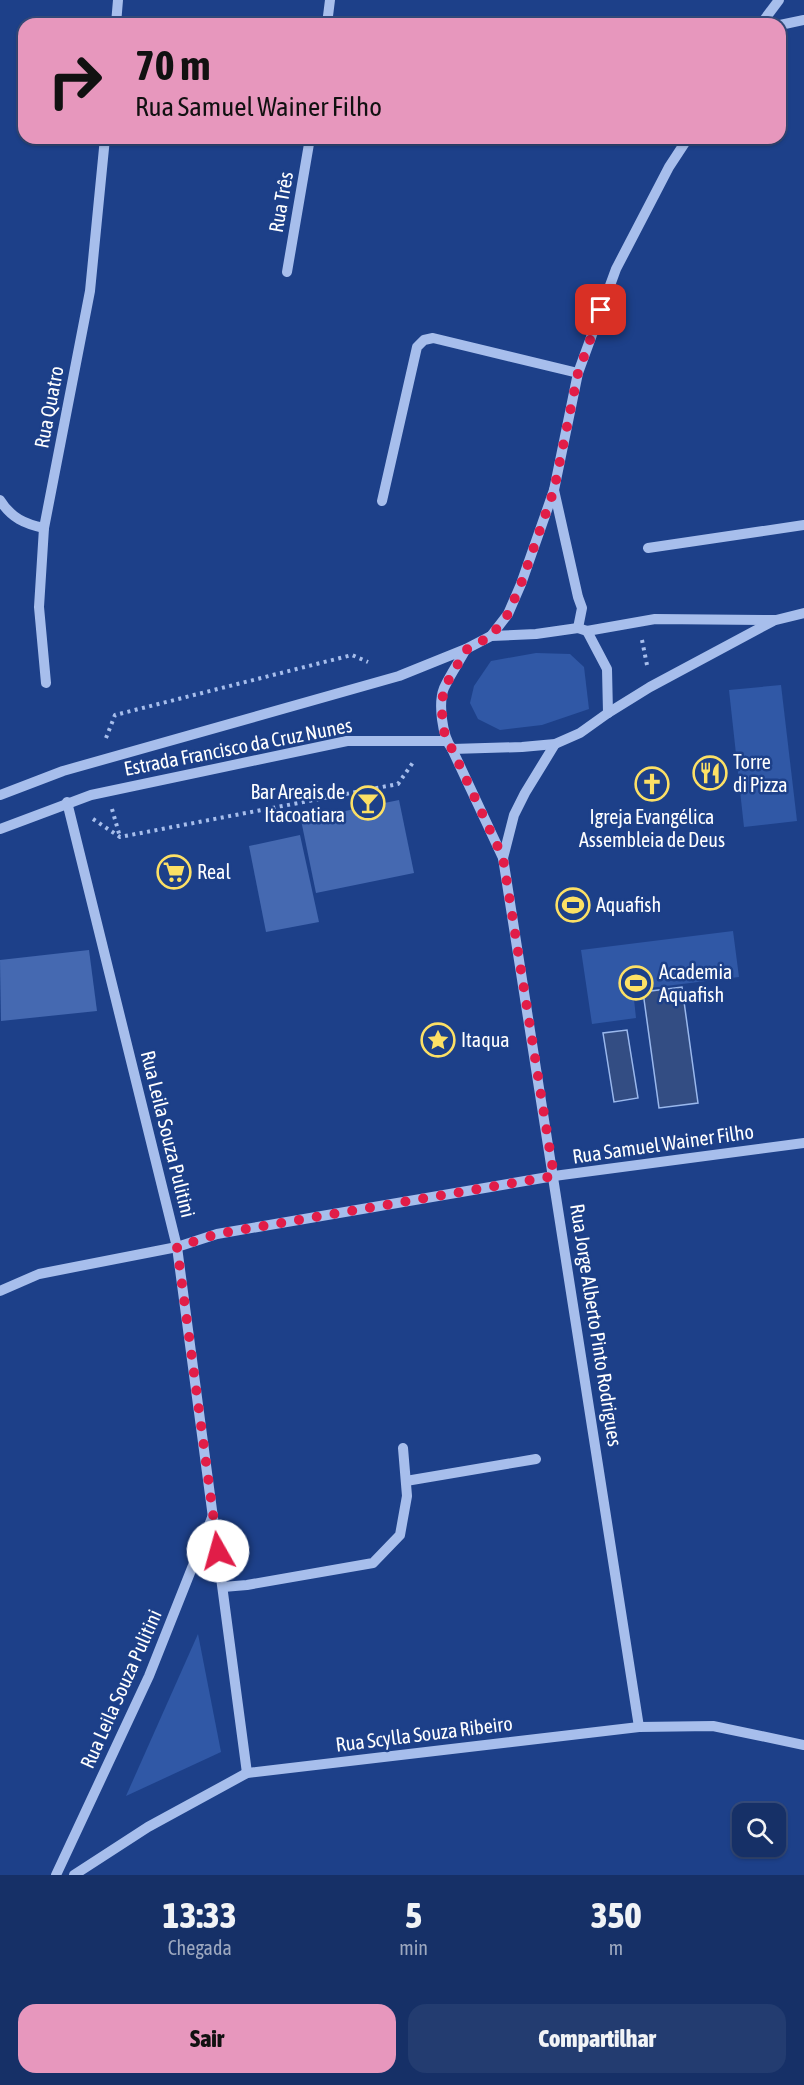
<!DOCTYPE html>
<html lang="pt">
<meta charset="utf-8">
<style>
body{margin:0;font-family:"Asap Condensed",sans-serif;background:#233c70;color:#f1f3f6;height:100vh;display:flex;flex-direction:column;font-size:22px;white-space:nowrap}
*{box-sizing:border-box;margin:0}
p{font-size:20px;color:#9ea9c0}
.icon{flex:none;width:33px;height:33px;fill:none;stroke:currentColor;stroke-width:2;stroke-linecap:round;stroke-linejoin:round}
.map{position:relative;height:1875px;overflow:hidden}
.sheet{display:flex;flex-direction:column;background:#163067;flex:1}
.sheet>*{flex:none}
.banner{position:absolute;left:18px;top:18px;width:768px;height:126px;border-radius:18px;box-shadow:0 2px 4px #0004,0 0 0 2px #354b7b;background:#e797bd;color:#111;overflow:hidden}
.tools{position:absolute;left:732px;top:1803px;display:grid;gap:12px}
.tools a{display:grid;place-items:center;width:54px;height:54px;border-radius:12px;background:#163067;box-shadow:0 2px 4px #0004,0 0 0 2px #354b7b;font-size:30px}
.pin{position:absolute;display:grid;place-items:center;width:51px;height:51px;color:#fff;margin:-26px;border-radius:12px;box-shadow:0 3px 9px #0006}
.me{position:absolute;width:66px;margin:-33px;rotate:353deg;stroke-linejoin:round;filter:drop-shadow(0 0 4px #0008)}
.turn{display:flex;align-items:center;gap:21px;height:126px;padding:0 18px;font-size:27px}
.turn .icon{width:78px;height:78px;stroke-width:2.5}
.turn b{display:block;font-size:42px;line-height:51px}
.eta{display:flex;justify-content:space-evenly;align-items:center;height:102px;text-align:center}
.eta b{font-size:36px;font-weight:800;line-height:42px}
.button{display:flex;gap:12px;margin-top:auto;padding:12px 18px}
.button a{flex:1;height:69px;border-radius:18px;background:#e797bd;color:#111;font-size:24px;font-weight:800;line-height:69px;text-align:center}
.button a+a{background:#233c70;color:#f1f3f6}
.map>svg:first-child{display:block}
.green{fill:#3058a6}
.water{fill:#334d83;stroke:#9ab8ed;stroke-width:1.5}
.building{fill:#4569b1}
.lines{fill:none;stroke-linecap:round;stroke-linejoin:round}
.path{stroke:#a7beec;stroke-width:4;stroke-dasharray:3 4.5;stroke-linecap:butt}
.minor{stroke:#a7beec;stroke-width:10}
.route{stroke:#e11d48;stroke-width:10;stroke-dasharray:0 18}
.labels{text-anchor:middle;stroke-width:5;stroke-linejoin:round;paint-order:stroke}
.street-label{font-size:20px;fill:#fff;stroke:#1d4089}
.poi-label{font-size:20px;fill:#fff;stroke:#1d4089;text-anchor:start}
</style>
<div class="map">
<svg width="804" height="1875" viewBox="0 0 804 1875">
<rect width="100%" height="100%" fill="#1d4089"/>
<g class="green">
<path d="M536,653L570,654L584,667L589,709L542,725L500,730L478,719L470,703L474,686L491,661Z"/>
<path d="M781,685L797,821L744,827L729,690Z"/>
<path d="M733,931L739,977L633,990L636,1018L592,1024L581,950Z"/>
<path d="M198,1634L221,1752L126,1796Z"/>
</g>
<g class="water">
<path d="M682,987L698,1103L659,1108L643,992Z"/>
<path d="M627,1030L638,1098L614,1102L603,1033Z"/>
</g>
<g class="building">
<path d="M399,800L414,873L316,893L301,820Z"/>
<path d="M300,835L319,922L266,932L249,846Z"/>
<path d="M89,950L97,1011L1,1021L0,960Z"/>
</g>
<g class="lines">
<g class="path">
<path d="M642,640L647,665"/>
<path d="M106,738L115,715L352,655L368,662"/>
<path d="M112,809L120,837"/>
<path d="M93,819L120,837L398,784L414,761"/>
</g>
<g class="minor">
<path d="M116,24L118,0"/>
<path d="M327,24L330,0"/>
<path d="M761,24L779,0"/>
<path d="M780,25L804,20"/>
<path d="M287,272L310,138"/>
<path d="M554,490L578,597L582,608L578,628"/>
<path d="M0,500C11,518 25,524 44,528"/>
<path d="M382,501L417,347L424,340L433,338L578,373"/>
<path d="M648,548L804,525"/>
<path d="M587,631L607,669L608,713"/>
<path d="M491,636L508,614L521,584L554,490L578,373L616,269L669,167L688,138"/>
<path d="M466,649C459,662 450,675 444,688C438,703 442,736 452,749L522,747L555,744L580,733L608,713L650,687L773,621"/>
<path d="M46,683L39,607L44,528L90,291L105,138"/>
<path d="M452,749L503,858L639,1727"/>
<path d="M0,795L63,771L399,676L466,649L491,636L536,634L578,628L587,631L655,619L776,620L804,613"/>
<path d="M67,802L177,1247L247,1773"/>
<path d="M0,829L91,795L347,741H446"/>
<path d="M503,858L514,815L525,793L555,744"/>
<path d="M0,1291L39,1274L177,1247L217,1234L554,1176L804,1143"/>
<path d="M406,1481L536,1459"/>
<path d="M223,1587L247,1585L373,1563L400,1535L407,1496L403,1448"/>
<path d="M56,1875L149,1676L213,1515"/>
<path d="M74,1875L148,1827L247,1773L639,1727L713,1726L804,1745"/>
</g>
</g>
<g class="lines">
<path class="route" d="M218,1551L177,1247L217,1234L554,1176L503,858L452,749L446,741L442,720L443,690L466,650L491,636L508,614L521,584L554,490L578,373L601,310"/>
</g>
<defs>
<g id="restaurant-ring" transform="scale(1.725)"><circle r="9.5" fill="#1d4089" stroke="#fce065" stroke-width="1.5"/><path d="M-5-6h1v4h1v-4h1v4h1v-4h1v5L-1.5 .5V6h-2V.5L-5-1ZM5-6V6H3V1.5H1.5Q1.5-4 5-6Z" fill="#fce065"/></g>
<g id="church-ring" transform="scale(1.725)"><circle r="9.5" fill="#1d4089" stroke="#fce065" stroke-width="1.5"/><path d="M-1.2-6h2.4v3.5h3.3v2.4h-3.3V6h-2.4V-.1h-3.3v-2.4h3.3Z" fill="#fce065"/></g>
<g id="bar-ring" transform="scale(1.725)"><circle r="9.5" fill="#1d4089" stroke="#fce065" stroke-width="1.5"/><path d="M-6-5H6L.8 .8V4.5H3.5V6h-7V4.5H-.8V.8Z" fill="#fce065"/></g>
<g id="supermarket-ring" transform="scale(1.725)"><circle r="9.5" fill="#1d4089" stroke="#fce065" stroke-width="1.5"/><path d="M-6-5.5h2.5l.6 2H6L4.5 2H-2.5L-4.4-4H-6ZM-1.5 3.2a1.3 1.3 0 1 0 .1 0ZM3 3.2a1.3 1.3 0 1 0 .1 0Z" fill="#fce065"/></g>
<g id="stadium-ring" transform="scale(1.725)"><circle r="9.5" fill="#1d4089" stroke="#fce065" stroke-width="1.5"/><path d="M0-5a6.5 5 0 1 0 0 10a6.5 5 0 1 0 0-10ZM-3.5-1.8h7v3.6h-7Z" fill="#fce065"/></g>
<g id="sight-ring" transform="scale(1.725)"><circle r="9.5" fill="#1d4089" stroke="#fce065" stroke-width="1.5"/><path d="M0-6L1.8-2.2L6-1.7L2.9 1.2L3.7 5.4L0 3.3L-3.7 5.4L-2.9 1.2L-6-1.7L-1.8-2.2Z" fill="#fce065"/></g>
</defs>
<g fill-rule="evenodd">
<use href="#restaurant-ring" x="710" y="773"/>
<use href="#church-ring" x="652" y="784"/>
<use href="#bar-ring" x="368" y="803"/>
<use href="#supermarket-ring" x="174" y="872"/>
<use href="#stadium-ring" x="573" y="905"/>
<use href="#stadium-ring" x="636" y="983"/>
<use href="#sight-ring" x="438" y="1040"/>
</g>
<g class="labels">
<g class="street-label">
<text transform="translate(281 202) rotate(-80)" y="7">Rua Três</text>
<text transform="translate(49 407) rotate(-79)" y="7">Rua Quatro</text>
<text transform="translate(238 747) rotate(-11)" y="7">Estrada Francisco da Cruz Nunes</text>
<text transform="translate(168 1134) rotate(76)" y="7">Rua Leila Souza Pulitini</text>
<text transform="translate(663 1144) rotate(-8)" y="7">Rua Samuel Wainer Filho</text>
<text transform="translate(596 1325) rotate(81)" y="7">Rua Jorge Alberto Pinto Rodrigues</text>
<text transform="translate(121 1689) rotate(-66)" y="7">Rua Leila Souza Pulitini</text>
<text transform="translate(424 1734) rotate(-7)" y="7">Rua Scylla Souza Ribeiro</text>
</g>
<g class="poi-label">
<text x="733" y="769">Torre<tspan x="733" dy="23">di Pizza</tspan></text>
<text x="345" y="799" text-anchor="end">Bar Areais de<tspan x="345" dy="23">Itacoatiara</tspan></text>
<text x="652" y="824" text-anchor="middle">Igreja Evangélica<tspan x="652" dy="23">Assembleia de Deus</tspan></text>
<text x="197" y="879">Real</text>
<text x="596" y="912">Aquafish</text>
<text x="659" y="979">Academia<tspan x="659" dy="23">Aquafish</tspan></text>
<text x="461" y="1047">Itaqua</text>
</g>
</g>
</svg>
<div class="tools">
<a><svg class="icon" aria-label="search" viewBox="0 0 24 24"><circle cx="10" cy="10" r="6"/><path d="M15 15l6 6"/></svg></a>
</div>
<div class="pin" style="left:601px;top:310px;background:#d93025"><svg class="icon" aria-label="arrive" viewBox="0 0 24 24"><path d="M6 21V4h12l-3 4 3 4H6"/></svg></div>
<svg class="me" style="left:218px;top:1551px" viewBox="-20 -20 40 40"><circle r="19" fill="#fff"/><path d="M0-13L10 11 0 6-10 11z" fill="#e11d48"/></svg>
<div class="banner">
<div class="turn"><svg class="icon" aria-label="right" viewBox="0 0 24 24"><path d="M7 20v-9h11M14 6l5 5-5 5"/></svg><div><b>70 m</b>Rua Samuel Wainer Filho</div></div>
</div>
</div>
<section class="sheet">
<div class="eta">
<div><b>13:33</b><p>Chegada</p></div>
<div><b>5</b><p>min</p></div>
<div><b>350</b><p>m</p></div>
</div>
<div class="button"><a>Sair</a><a>Compartilhar</a></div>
</section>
